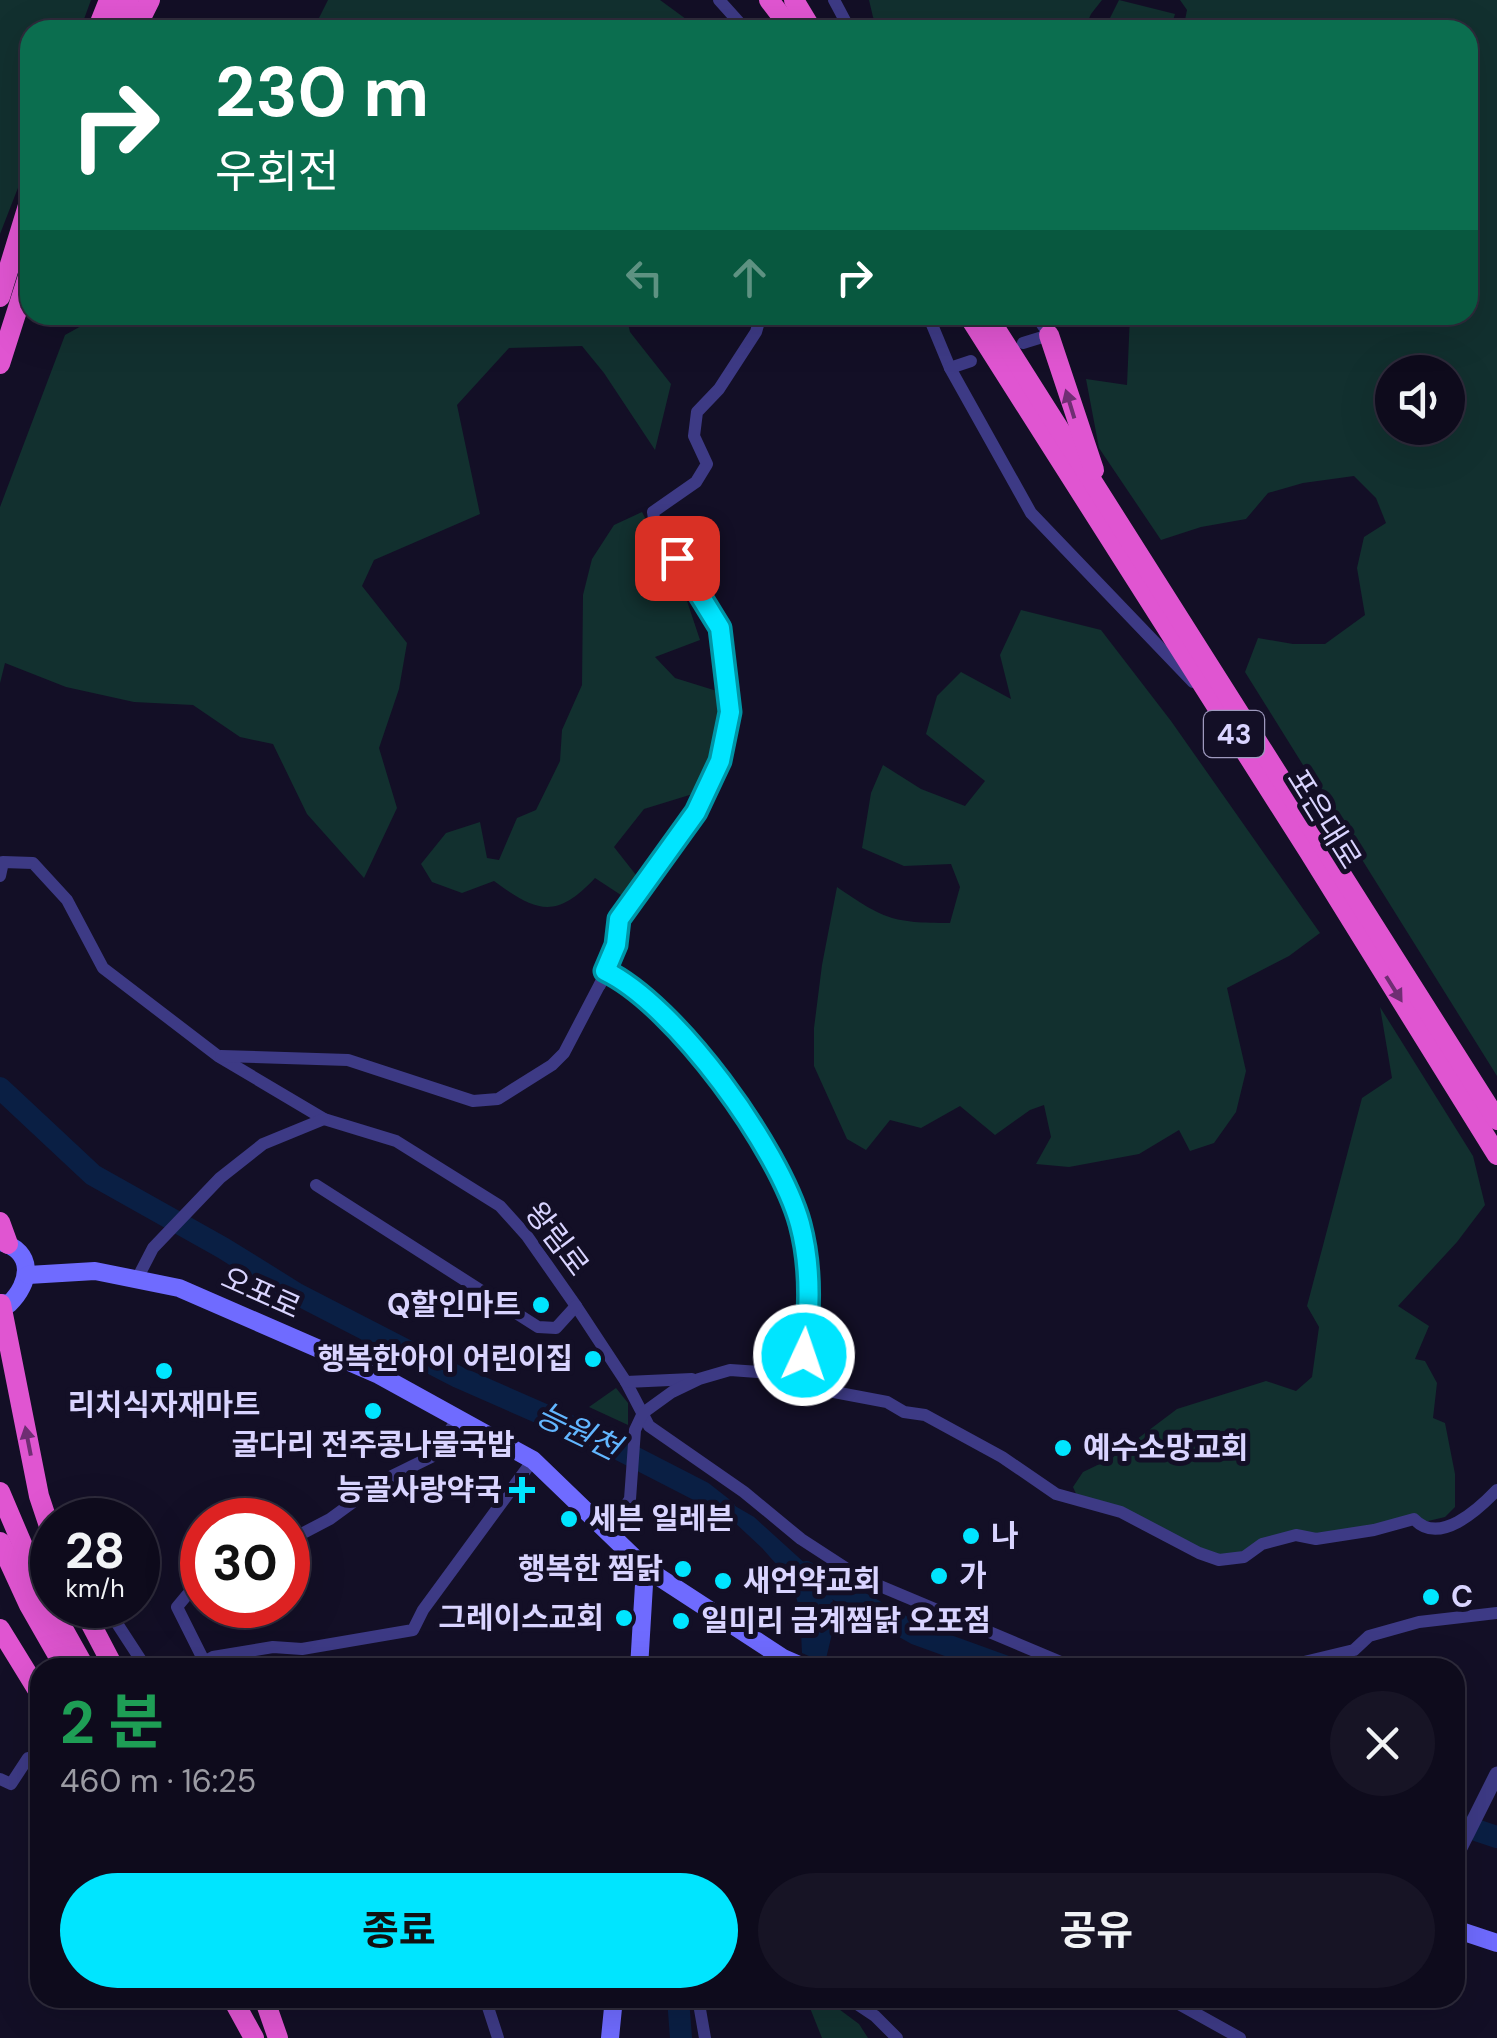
<!DOCTYPE html>
<html lang="ko">
<meta charset="utf-8">
<style>
body{margin:0;font-family:"DM Sans","Noto Sans KR",sans-serif;background:#171425;color:#f1f3f6;height:100vh;display:flex;flex-direction:column;font-size:38px;white-space:nowrap}
*{box-sizing:border-box;margin:0}
p{font-size:32px;color:#9b9ba3}
.icon{flex:none;width:55px;height:55px;fill:none;stroke:currentColor;stroke-width:2;stroke-linecap:round;stroke-linejoin:round}
.map{position:relative;flex:1;overflow:hidden}
.details{position:absolute;left:30px;top:1658px;width:1435px;height:350px;display:flex;flex-direction:column;background:#0e0b1c;border-radius:30px;box-shadow:0 10px 40px #0002,0 0 0 2px #2e2b3b}
.details>*{flex:none}
.guide{position:absolute;left:20px;top:20px;width:1458px;height:305px;border-radius:30px;box-shadow:0 10px 40px #0002,0 0 0 2px #2e2b3b;background:#0b6e4f;color:#fff;overflow:hidden}
.buttons{position:absolute;left:1375px;top:355px;display:grid;gap:20px}
.buttons a{display:grid;place-items:center;width:90px;height:90px;border-radius:50%;background:#0e0b1c;box-shadow:0 10px 40px #0002,0 0 0 2px #2e2b3b;font-size:50px}
.speed{position:absolute;left:30px;top:1498px;display:flex;gap:20px;font-size:50px;font-weight:700;text-align:center}
.speed>*{display:grid;place-content:center;width:130px;height:130px;border-radius:50%;background:#0e0b1c;box-shadow:0 10px 40px #0002,0 0 0 2px #2e2b3b;line-height:1}
.speed small{font-size:25px;font-weight:400}
.speed .limit{border:15px solid #d22;background:#fff;color:#111}
.pin{position:absolute;display:grid;place-items:center;width:85px;height:85px;color:#fff;margin:-42px;border-radius:20px;box-shadow:0 5px 15px #0006}
.me{position:absolute;width:110px;margin:-55px;rotate:3deg;stroke-linejoin:round;filter:drop-shadow(0 0 8px #0008)}
.turn{display:flex;align-items:center;gap:35px;height:210px;padding:0 30px;font-size:45px}
.turn .icon{width:130px;height:130px;stroke-width:2.5}
.turn b{display:block;font-size:70px;line-height:85px}
.lanes{display:flex;align-items:center;height:95px;padding:0 30px;background:#0003;justify-content:center;gap:50px;direction:ltr}
.lanes .off{opacity:.35}
.round{display:grid;place-items:center;flex:none;width:105px;height:105px;border-radius:52px;background:#171425}
.headline{display:flex;align-items:center;justify-content:space-between;height:170px;padding:0 30px}
h1{font-size:60px;font-weight:700;line-height:75px;color:#1e9e55}
.action{display:flex;gap:20px;margin-top:auto;padding:20px 30px}
.action a{flex:1;height:115px;border-radius:60px;background:#00e5ff;color:#111;font-size:40px;font-weight:700;line-height:115px;text-align:center}
.action a+a{background:#171425;color:#f1f3f6}
.map>svg:first-child{display:block}
.green{fill:#12302f;fill-rule:evenodd}
.water{fill:#0a1f44}
.lines{fill:none;stroke-linecap:round;stroke-linejoin:round}
.river{stroke:#0a1f44;stroke-width:22}
.minor{stroke:#3d3a85;stroke-width:12}
.tertiary{stroke:#3d3a85;stroke-width:15}
.secondary{stroke:#6f6bff;stroke-width:18}
.trunk{stroke:#e055d1;stroke-width:20}
.oneway{fill:#6f2e73}
.route-casing{stroke:#0095a6;stroke-width:25}
.route{stroke:#00e5ff;stroke-width:18}
.poi-dot{fill:#00e5ff;stroke:#130f26;stroke-width:4}
.labels{text-anchor:middle;stroke-width:10;stroke-linejoin:round;paint-order:stroke}
.shield{fill:#130f26;stroke:#9e99be;stroke-width:2.5}
.shield-label{font-size:28px;font-weight:bold;fill:#d9d4ff}
.street-label{font-size:30px;fill:#d9d4ff;stroke:#130f26}
.poi-label{font-size:30px;font-weight:bold;fill:#d9d4ff;stroke:#130f26;text-anchor:start}
.water-label{font-size:32px;font-style:italic;fill:#62b6ff;stroke:#130f26}
</style>
<div class="map">
<svg width="1497" height="2038" viewBox="0 0 1497 2038">
<rect width="100%" height="100%" fill="#130f26"/>
<g class="green">
<path d="M0,0H91L80,30H30V157L0,234Z"/>
<path d="M328,0H660L701,30H313Z"/>
<path d="M869,0H1102L1091,14L1084,30H880L873,17Z"/>
<path d="M1119,0L1175,14L1170,30H1104Z"/>
<path d="M1180,0H1497V1076L1245,672L1258,638L1293,644H1325L1365,615L1357,568L1364,537L1386,523L1376,498L1354,476L1303,483L1268,493L1246,519L1201,527L1161,540L1099,448L1086,379L1127,385L1130,315H1468V30H1183L1187,10ZM1392,372H1448V428H1392Z"/>
<path d="M101,315H626L630,332L671,384L655,450L604,373L582,346L509,348L457,405L480,514L374,560L362,586L407,643L399,689L379,748L397,808L364,878L307,814L273,744L240,737L193,705L134,702L66,687L5,663L0,683V507L65,335Z"/>
<path d="M642,512L685,595L700,640L655,657L675,678L720,692L714,756L696,793L644,809L614,847L636,875L627,899L595,878C557,919 537,913 494,881L462,893L432,882L421,864L446,833L480,822L487,858L499,860L517,818L536,810L560,761L562,730L582,685L583,595L592,559L614,525Z"/>
<path d="M1021,610L1101,630L1171,721L1320,933L1289,956L1227,988L1246,1071L1236,1112L1214,1143L1190,1151L1179,1130L1139,1154L1069,1167L1036,1164L1051,1137L1044,1105L1030,1110L995,1135L960,1106L921,1128L890,1120L866,1150L847,1139L814,1066V1028L822,965L837,887C884,919 892,923 950,923L960,887L951,864L904,866L862,848L871,793L883,765L921,789L965,806L985,781L926,734L937,696L961,672L1011,699L1000,655Z"/>
<path d="M1380,1007L1473,1156L1485,1205L1457,1242L1398,1306L1429,1326L1415,1359L1425,1361L1437,1383L1433,1418L1445,1423L1455,1474V1507L1445,1517L1424,1522L1334,1531L1242,1553L1217,1555L1077,1496L1073,1487L1083,1472L1112,1458L1177,1409L1266,1381L1296,1391L1312,1377L1319,1327L1307,1306L1362,1098L1392,1078Z"/>
<path d="M616,1388L628,1403V1425L589,1407Z"/>
<path d="M806,1998H824L859,2024L868,2038H822Z"/>
</g>
<path class="water" d="M675,1479L711,1492L754,1517L830,1586L836,1617L825,1663L802,1653L800,1611L792,1582L762,1548L702,1492Z"/>
<g class="lines">
<g class="river">
<path d="M0,1088L93,1175L223,1248L297,1294L458,1377L595,1437L702,1492L725,1510"/>
<path d="M806,1572L916,1634L1010,1668"/>
<path d="M1455,1823L1497,1837"/>
<path d="M678,1998L681,2038"/>
</g>
<g class="minor">
<path d="M719,0L746,30"/>
<path d="M834,0L850,30"/>
<path d="M928,315L950,368L1031,513L1193,682"/>
<path d="M1023,343L1049,335L1036,315"/>
<path d="M950,368L971,361"/>
<path d="M0,876L3,862L33,863L67,900L103,968L218,1056L324,1119L396,1141L500,1206L527,1236L576,1306L626,1382L649,1426L744,1492L801,1539L861,1578L1075,1668"/>
<path d="M605,971C674,1004 784,1153 800,1227C810,1275 813,1331 797,1378"/>
<path d="M600,985L615,945L619,919L697,812L720,761L730,712L720,628L655,525L653,512L696,482L707,464L694,436L697,412L719,389L756,332L761,315"/>
<path d="M221,1056L348,1060L473,1101L498,1099L552,1065L564,1053L600,984"/>
<path d="M316,1185L538,1327L556,1328L576,1306"/>
<path d="M137,1279L153,1248L220,1178L263,1144L324,1119"/>
<path d="M626,1382L692,1379"/>
<path d="M609,1533L630,1499L635,1430L643,1413L672,1392L699,1379L730,1370L787,1374L834,1392L887,1402L904,1412L925,1415L1002,1457L1056,1494L1121,1512L1199,1553L1219,1560L1244,1557L1262,1544L1296,1535L1316,1539L1374,1530L1414,1519C1439,1546 1478,1510 1497,1490"/>
<path d="M288,1541L330,1519L382,1481L433,1456L458,1418"/>
<path d="M202,1584L187,1595L177,1607L204,1661"/>
<path d="M105,1605L146,1668"/>
<path d="M192,1668L213,1657L273,1647L302,1649L413,1630L423,1610L533,1460"/>
<path d="M1279,1668L1354,1650L1369,1636L1419,1622L1497,1613"/>
<path d="M0,1779L11,1784L28,1758L40,1760"/>
<path d="M485,1998L498,2038"/>
<path d="M698,1998L705,2038"/>
<path d="M848,1998L875,2016L897,2038"/>
<path d="M1168,1998L1240,2038"/>
</g>
<path class="tertiary" d="M1455,1858L1497,1774"/>
<g class="secondary">
<path d="M0,1242C35,1251 31,1283 9,1304L0,1303"/>
<path d="M28,1275L95,1271L179,1288L379,1375L533,1460L645,1568L783,1658L806,1668"/>
<path d="M639,1668L645,1568"/>
<path d="M1455,1929L1497,1943"/>
<path d="M610,2038L614,1998"/>
</g>
<g class="trunk">
<path d="M769,0L792,30"/>
<path d="M794,0L812,30"/>
<path d="M97,30L109,0"/>
<path d="M117,30L129,0"/>
<path d="M135,30L150,0"/>
<path d="M0,297L30,199"/>
<path d="M968,315L1309,852L1497,1155"/>
<path d="M987,315L1497,1120"/>
<path d="M1049,335L1094,470"/>
<path d="M0,364L30,270"/>
<path d="M0,1222L8,1244"/>
<path d="M1,1304L39,1496L52,1535"/>
<path d="M0,1492L43,1593L85,1668"/>
<path d="M0,1542L29,1605L65,1668"/>
<path d="M81,1605L114,1668"/>
<path d="M0,1629L40,1694"/>
<path d="M232,1998L254,2038"/>
<path d="M264,1998L278,2038"/>
</g>
</g>
<defs><path id="oneway-solid" d="M-6-.8H1V-3.2L6.5 0L1 3.2V.8H-6Z" transform="scale(2.5)"/></defs>
<g class="oneway">
<use href="#oneway-solid" transform="translate(1070 404) rotate(-107)"/>
<use href="#oneway-solid" transform="translate(1394 989) rotate(58)"/>
<use href="#oneway-solid" transform="translate(28 1441) rotate(-101)"/>
</g>
<g class="lines">
<g class="route-casing">
<path id="route" d="M677,558L720,628L730,712L720,761L696,812L619,919L616,945L605,971C676,1005 779,1148 800,1224C811,1265 810,1313 804,1355"/>
</g>
<use href="#route" class="route"/>
</g>
<g class="poi-dot">
<circle cx="541" cy="1305" r="10"/>
<circle cx="593" cy="1359" r="10"/>
<circle cx="164" cy="1371" r="10"/>
<circle cx="373" cy="1411" r="10"/>
<circle cx="1063" cy="1448" r="10"/>
<path d="M517 1475h10v10h10v10h-10v10h-10v-10h-10v-10h10z"/>
<circle cx="569" cy="1519" r="10"/>
<circle cx="971" cy="1536" r="10"/>
<circle cx="683" cy="1569" r="10"/>
<circle cx="939" cy="1576" r="10"/>
<circle cx="723" cy="1581" r="10"/>
<circle cx="1431" cy="1597" r="10"/>
<circle cx="624" cy="1618" r="10"/>
<circle cx="681" cy="1621" r="10"/>
</g>
<g class="labels">
<rect class="shield" x="1204" y="711" width="60" height="46" rx="8"/>
<g class="shield-label">
<text x="1234" y="744">43</text>
</g>
<g class="street-label">
<text transform="translate(1324 819) rotate(58)" y="10">포은대로</text>
<text transform="translate(557 1239) rotate(53)" y="10">왕림로</text>
<text transform="translate(261 1293) rotate(24)" y="10">오포로</text>
</g>
<g class="poi-label">
<text x="521" y="1315" text-anchor="end">Q할인마트</text>
<text x="573" y="1369" text-anchor="end">행복한아이 어린이집</text>
<text x="164" y="1415" text-anchor="middle">리치식자재마트</text>
<text x="373" y="1455" text-anchor="middle">굴다리 전주콩나물국밥</text>
<text x="1083" y="1458">예수소망교회</text>
<text x="502" y="1500" text-anchor="end">능골사랑약국</text>
<text x="589" y="1529">세븐 일레븐</text>
<text x="991" y="1546">나</text>
<text x="663" y="1579" text-anchor="end">행복한 찜닭</text>
<text x="959" y="1586">가</text>
<text x="743" y="1591">새언약교회</text>
<text x="1451" y="1607">C</text>
<text x="604" y="1628" text-anchor="end">그레이스교회</text>
<text x="701" y="1631">일미리 금계찜닭 오포점</text>
</g>
<g class="water-label">
<text transform="translate(578 1431) rotate(26)" y="11">능원천</text>
</g>
</g>
</svg>
<div class="buttons">
<a><svg class="icon" aria-label="sound" viewBox="0 0 24 24"><path d="M4 9h4l5-4v14l-5-4H4zM17 9q2 3 0 6"/></svg></a>
</div>
<div class="speed"><div>28<small>km/h</small></div><div class="limit">30</div></div>
<div class="pin" style="left:677px;top:558px;background:#d93025"><svg class="icon" aria-label="arrive" viewBox="0 0 24 24"><path d="M6 21V4h12l-3 4 3 4H6"/></svg></div>
<svg class="me" style="left:804px;top:1355px" viewBox="-20 -20 40 40"><circle r="17" fill="#00e5ff" stroke="#fff" stroke-width="3"/><path d="M0-11L8 9 0 5-8 9z" fill="#fff"/></svg>
<div class="guide">
<div class="turn"><svg class="icon" aria-label="right" viewBox="0 0 24 24"><path d="M7 20v-9h11M14 6l5 5-5 5"/></svg><div><b>230 m</b>우회전</div></div>
<div class="lanes"><svg class="icon off" aria-label="left" viewBox="0 0 24 24"><path d="M17 20v-9H6M10 6l-5 5 5 5"/></svg><svg class="icon off" aria-label="ahead" viewBox="0 0 24 24"><path d="M12 20V5M6 11l6-6 6 6"/></svg><svg class="icon" aria-label="right" viewBox="0 0 24 24"><path d="M7 20v-9h11M14 6l5 5-5 5"/></svg></div>
</div>
<section class="details">
<div class="headline"><div><h1>2 분</h1><p>460 m · 16:25</p></div><a class="round"><svg class="icon" aria-label="close" viewBox="0 0 24 24"><path d="M6 6l12 12M18 6L6 18"/></svg></a></div>
<div class="action"><a>종료</a><a>공유</a></div>
</section>
</div>
